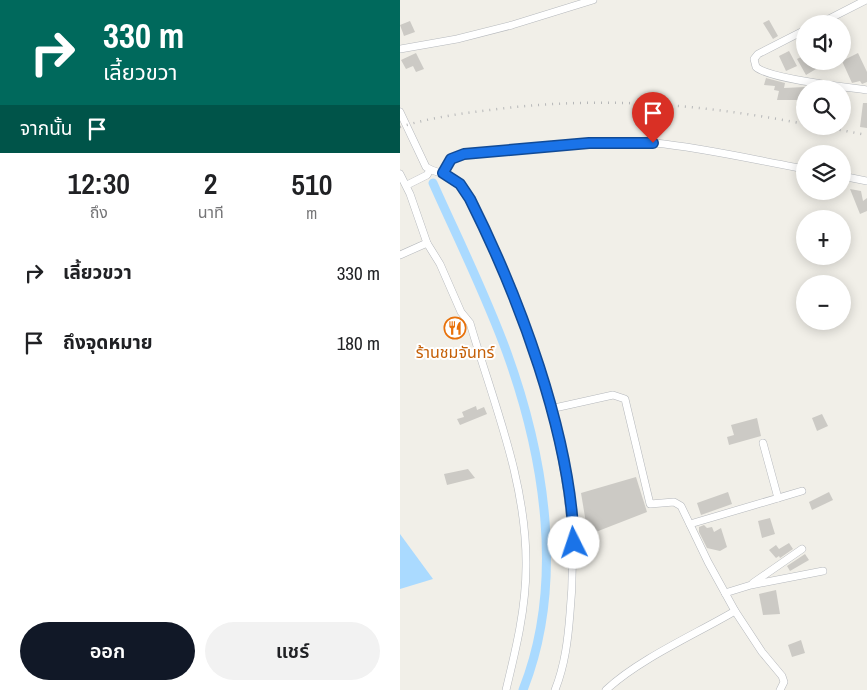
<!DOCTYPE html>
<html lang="th">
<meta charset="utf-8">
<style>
body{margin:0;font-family:"Archivo Narrow","Noto Sans Thai",sans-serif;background:#f2f2f2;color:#202124;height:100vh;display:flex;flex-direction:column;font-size:19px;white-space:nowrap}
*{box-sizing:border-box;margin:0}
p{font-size:16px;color:#757577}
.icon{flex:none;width:28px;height:28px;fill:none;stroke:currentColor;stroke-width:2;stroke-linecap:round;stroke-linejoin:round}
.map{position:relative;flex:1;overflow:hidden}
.panel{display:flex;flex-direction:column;background:#fff;width:400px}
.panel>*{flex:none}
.banner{background:#00695c;color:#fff;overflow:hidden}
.fabs{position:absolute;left:396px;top:15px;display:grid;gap:10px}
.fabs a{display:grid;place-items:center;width:55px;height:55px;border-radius:50%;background:#fff;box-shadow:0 2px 12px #0003;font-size:25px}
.pin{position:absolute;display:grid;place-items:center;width:42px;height:42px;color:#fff;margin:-51px -21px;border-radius:50% 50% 50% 0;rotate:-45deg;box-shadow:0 0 5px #0007}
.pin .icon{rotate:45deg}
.me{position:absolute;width:55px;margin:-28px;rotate:356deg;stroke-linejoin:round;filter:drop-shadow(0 0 4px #0008)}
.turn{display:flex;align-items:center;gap:18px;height:105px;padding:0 20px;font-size:22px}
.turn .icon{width:65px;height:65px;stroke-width:2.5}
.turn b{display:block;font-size:35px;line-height:42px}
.then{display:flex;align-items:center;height:48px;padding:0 20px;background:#0003;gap:10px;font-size:19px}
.eta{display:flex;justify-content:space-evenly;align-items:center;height:85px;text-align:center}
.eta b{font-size:30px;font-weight:600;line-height:35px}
.action{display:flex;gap:10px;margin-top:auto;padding:10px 20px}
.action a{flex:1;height:58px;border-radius:30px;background:#111827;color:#fff;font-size:20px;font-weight:600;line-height:58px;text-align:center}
.action a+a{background:#f2f2f2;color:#202124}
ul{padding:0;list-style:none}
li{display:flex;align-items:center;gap:15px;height:70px;padding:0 20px}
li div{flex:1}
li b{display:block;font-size:19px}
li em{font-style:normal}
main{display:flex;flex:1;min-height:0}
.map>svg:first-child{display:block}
.water{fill:#aadaff}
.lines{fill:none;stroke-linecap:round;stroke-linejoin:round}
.canal{stroke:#aadaff;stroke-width:9}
.building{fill:#cccac5}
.street-casing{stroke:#b5b8bc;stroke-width:8}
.street{stroke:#fff;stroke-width:7}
.rail{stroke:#b6b7b8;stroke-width:2.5;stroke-dasharray:1 6;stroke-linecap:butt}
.route-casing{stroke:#114b97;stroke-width:12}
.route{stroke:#1a73e8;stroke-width:9}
.labels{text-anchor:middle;stroke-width:4;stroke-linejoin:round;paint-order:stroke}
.food-label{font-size:16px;fill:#c56008;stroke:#fff}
</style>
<main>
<section class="panel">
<div class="banner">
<div class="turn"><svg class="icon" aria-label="right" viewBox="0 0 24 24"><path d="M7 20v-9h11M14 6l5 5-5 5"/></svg><div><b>330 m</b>เลี้ยวขวา</div></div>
<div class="then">จากนั้น<svg class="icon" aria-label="arrive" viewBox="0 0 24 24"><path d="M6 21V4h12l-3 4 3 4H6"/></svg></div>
</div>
<div class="eta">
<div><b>12:30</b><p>ถึง</p></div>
<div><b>2</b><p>นาที</p></div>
<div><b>510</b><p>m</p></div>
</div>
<ul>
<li><svg class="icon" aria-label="right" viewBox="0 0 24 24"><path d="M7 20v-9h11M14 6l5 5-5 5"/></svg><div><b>เลี้ยวขวา</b></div><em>330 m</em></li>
<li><svg class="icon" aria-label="arrive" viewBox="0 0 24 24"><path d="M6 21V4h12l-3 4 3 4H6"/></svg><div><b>ถึงจุดหมาย</b></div><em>180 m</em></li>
</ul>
<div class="action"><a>ออก</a><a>แชร์</a></div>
</section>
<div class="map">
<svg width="467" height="690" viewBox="0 0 467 690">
<rect width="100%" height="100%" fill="#f1efe8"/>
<path class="water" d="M0,534L33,579L0,589Z"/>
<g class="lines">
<path class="canal" d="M33,183C58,239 86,295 107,353C145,458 165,584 123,690"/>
</g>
<g class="building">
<path d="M369,20L378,36L373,39L363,23Z"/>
<path d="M10,21L15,32L4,36L0,25Z"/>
<path d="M389,51L397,66L386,71L379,56Z"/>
<path d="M16,53L24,69L16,72L13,66L6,69L1,60Z"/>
<path d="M458,53L467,72V82L462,84L460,81L452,83L442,61Z"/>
<path d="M405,55V61H412L416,69L406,75L397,59Z"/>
<path d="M366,78L385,83L384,88L405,87V107L396,106L398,100H377L379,91L374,90L375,86L364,85Z"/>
<path d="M463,103H467V128L460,127Z"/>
<path d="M450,189L461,191L463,201L467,198V211L460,214Z"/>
<path d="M76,406L77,410L84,407L87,414L60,425L57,419L64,417L62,412Z"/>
<path d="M422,414L428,426L417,431L412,418Z"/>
<path d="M357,418L361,436L329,445L327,437L334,435L331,425Z"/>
<path d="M68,469L75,478L47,485L44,474Z"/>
<path d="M236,477L247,512L188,535L181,493Z"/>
<path d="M328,492L332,504L301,515L297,503Z"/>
<path d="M429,492L433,500L412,510L409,502Z"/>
<path d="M370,518L375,534L362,538L358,521Z"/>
<path d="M304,525L307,528L312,527L314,532L321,528L327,547L320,551L307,548L299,532V527Z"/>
<path d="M389,543L393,549L380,558L379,556L376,558L369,550L376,545L379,549Z"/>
<path d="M405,554L409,560L390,571L387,566Z"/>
<path d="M376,590L380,614L363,615L359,594Z"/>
<path d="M401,640L405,653L392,657L388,645Z"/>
</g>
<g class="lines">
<g class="street-casing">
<g id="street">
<path d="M419,24L466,0"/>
<path d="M405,30L358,54L354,59L356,67C369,79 446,87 467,90"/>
<path d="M0,49L57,39L112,25L193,0"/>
<path d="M0,112L26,167C37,174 50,173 59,183C77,203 89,240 100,265C146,375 182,492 170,613C168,639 165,665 155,690"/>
<path d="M43,173L51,159L64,154C126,149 192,137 255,143C305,148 355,160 405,169"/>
<path d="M0,174L10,194L27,243L40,264L61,312L70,323C93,402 127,482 126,566C126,608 116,649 106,690"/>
<path d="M442,176L467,181"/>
<path d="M7,185L27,175L30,170"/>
<path d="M0,255L27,243"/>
<path d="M150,409L213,395L225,399L250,504L274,502L281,506L308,562L335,611L362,652L382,676L384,682L380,690"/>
<path d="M363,443L378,498"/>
<path d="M290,524L402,491"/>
<path d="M353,583L402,549"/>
<path d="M325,593L351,585L423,571"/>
<path d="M206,690C239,659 296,634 335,611"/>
</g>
</g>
<use href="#street" class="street"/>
<g class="rail">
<path d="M419,126L467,135"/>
<path d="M0,127C32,117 65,113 98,109C204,96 300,104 405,124"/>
</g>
</g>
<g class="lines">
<g class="route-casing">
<path id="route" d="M174,543C170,432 119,297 70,199L60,184L43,173L51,159L64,154L189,143H253"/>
</g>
<use href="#route" class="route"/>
</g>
<defs>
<g id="restaurant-ring" transform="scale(1.125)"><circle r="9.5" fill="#fff" stroke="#e8710a" stroke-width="1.5"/><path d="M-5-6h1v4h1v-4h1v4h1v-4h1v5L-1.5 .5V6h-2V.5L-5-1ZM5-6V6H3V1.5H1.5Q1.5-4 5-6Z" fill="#e8710a"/></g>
</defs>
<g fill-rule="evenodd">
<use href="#restaurant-ring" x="55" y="328"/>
</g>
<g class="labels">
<g class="food-label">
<text x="55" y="358">ร้านชมจันทร์</text>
</g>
</g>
</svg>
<div class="fabs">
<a><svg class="icon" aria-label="sound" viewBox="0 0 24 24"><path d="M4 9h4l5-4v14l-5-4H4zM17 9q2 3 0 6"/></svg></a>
<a><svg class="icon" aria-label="search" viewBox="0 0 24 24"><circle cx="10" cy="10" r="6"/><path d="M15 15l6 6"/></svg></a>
<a><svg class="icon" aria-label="layers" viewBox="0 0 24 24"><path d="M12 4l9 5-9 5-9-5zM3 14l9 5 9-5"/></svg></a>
<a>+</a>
<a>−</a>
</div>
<div class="pin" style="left:253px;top:143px;background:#d93025"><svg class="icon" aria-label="arrive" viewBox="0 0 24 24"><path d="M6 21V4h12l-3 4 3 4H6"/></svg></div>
<svg class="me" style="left:174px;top:543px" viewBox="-20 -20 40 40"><circle r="19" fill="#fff"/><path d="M0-13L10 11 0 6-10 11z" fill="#1a73e8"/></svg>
</div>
</main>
